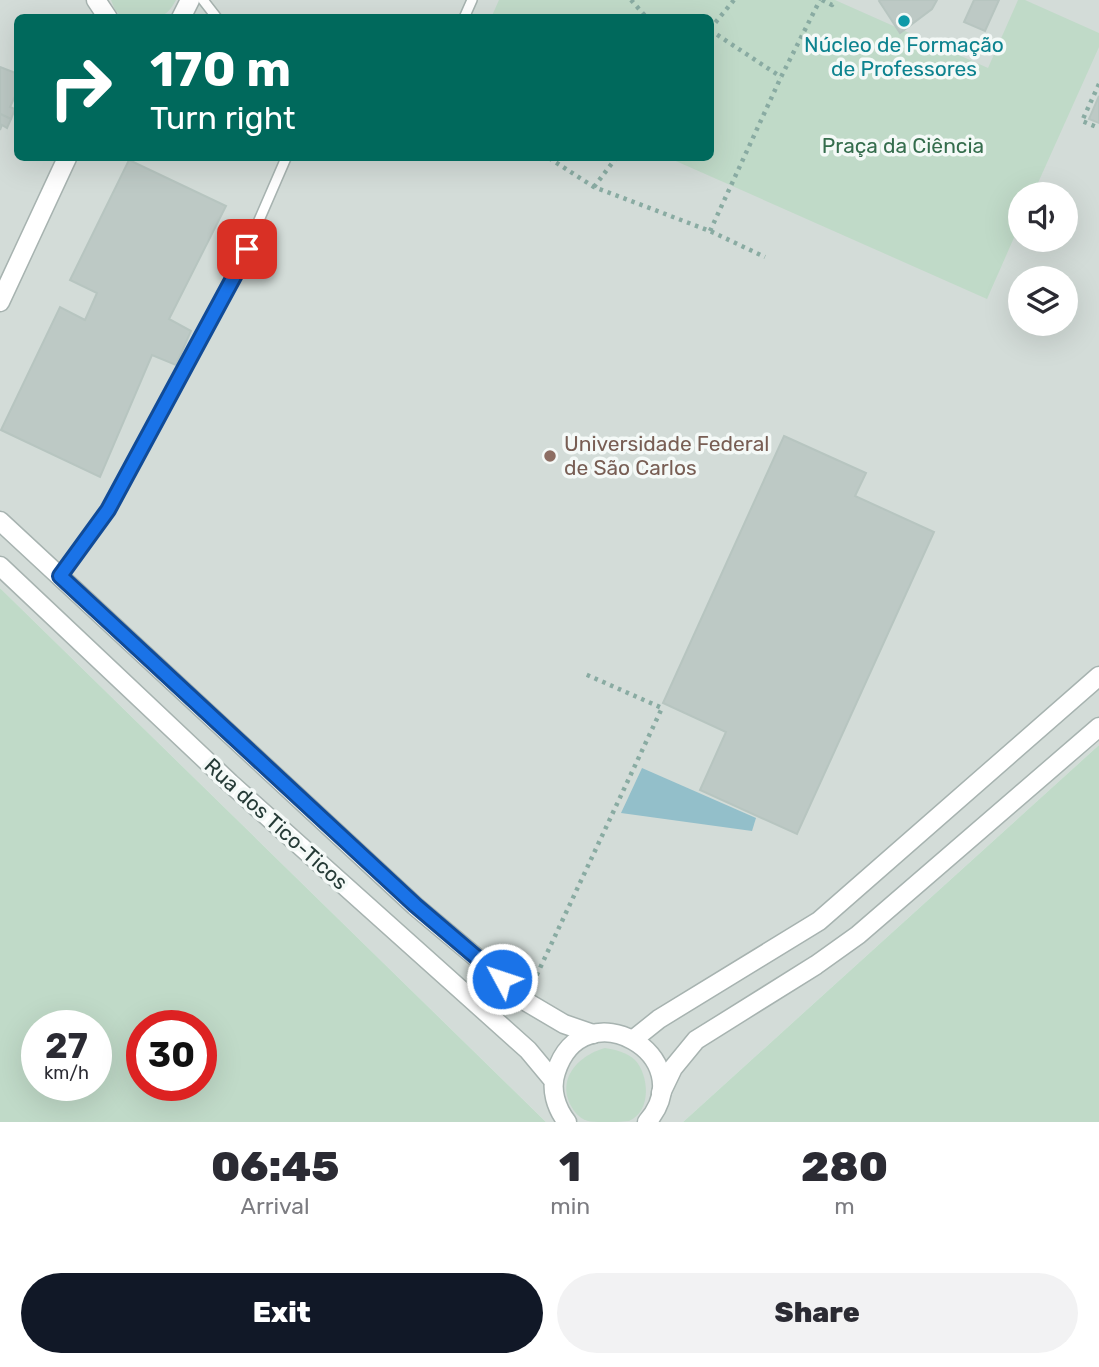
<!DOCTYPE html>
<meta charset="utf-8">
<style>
body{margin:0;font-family:Rubik,sans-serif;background:#f2f2f3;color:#2b2b33;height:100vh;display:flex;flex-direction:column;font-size:26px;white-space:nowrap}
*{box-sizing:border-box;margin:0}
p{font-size:23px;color:#7c7c81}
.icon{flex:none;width:38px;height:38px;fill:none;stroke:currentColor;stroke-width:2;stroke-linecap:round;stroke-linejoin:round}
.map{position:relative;height:1122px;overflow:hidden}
.side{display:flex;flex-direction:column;background:#fff;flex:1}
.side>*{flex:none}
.guide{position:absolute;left:14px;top:14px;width:700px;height:147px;border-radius:10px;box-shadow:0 7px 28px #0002;background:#00695c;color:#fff;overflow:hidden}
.fabs{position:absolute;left:1008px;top:182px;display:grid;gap:14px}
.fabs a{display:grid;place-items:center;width:70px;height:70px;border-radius:50%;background:#fff;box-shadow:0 7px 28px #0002;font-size:35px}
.speed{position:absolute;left:21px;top:1010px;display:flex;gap:14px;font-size:35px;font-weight:700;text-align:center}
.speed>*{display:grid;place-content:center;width:91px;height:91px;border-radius:50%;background:#fff;box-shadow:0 7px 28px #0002;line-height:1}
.speed small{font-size:18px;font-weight:400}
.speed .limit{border:10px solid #d22;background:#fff;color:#111}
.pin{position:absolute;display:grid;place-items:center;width:60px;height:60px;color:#fff;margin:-30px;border-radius:14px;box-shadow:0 4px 10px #0006}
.me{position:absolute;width:77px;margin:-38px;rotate:310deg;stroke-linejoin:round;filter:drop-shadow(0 0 5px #0008)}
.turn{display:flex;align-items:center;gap:24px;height:147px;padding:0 21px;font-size:32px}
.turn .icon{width:91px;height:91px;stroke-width:2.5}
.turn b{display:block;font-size:49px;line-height:60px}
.eta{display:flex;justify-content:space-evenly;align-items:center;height:119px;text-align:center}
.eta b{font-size:42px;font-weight:800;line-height:49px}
.button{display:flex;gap:14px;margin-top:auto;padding:14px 21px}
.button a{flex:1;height:80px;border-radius:42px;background:#111827;color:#fff;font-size:28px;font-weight:800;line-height:80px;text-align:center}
.button a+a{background:#f2f2f3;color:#2b2b33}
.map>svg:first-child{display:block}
.built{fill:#d3dcd8;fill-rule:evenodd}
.green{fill:#c0dac8;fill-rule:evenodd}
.water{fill:#93bfca}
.building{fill:#bdc9c5;stroke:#b7c5c0;stroke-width:2}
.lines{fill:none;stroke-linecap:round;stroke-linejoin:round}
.lane-casing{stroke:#a7b3b0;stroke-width:12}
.street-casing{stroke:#a7b3b0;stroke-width:21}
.path{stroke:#89aba2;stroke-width:4.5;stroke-dasharray:3.5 5;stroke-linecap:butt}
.lane{stroke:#fff;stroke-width:9}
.street{stroke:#fff;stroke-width:18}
.route-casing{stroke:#114b97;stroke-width:18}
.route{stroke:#1a73e8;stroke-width:12}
.culture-dot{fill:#0f9aa8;stroke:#f4f9f7;stroke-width:2.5}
.education-dot{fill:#8d6e63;stroke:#f4f9f7;stroke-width:2.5}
.labels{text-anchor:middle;stroke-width:7;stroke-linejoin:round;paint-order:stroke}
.culture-label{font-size:21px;fill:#0d838f;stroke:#f4f9f7}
.park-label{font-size:21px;fill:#356d4d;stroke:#f4f9f7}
.education-label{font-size:21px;fill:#785e54;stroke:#f4f9f7;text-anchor:start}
.street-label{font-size:21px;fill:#263b37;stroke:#f4f9f7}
</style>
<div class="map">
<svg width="1099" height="1122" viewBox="0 0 1099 1122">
<rect width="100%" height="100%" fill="#e4ece9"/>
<path class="built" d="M0,0H1099V745L683,1122H546L0,588ZM18,18H710V158H18ZM1020,194H1066V240H1020ZM1020,278H1066V324H1020Z"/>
<g class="green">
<path d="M111,0H176C163,25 149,18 123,18L115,10Z"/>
<path d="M499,0H835L988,68L1018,0H1025L1099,33V47L1033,194H1020V224L987,299L669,158H710V18H491Z"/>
<path d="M0,588L546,1122H0ZM37,1026H96V1085H37ZM142,1026H201V1085H142Z"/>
<path d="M1099,745V1122H683Z"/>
<path d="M605,1048C616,1050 626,1052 635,1060C649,1075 652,1111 629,1121C622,1122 610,1122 603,1122C590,1122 583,1122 575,1112C553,1083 576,1056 605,1048Z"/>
</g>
<path class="water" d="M642,768L756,818L752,831L621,813Z"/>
<g class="building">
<path d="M880,0H937L932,9L900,33L879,1Z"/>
<path d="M974,0H999L985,31L964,22Z"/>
<path d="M0,67L18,74V90L10,107L15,109L11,119L0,114Z"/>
<path d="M1099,96V123L1089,119Z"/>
<path d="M0,114L11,119L7,128L2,125L0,130Z"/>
<path d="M129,160L226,206L169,319L191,331L176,365L152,355L100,477L1,430L60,307L85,320L97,293L70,280Z"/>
<path d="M784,436L866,473L855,496L934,532L797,834L700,790L726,732L663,703Z"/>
</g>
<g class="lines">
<g class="lane-casing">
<g id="lane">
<path d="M203,0L217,18"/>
<path d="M464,18L472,0"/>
<path d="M60,576L108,510L237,271L286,158"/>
</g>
</g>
<g class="street-casing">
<g id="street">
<path d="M96,0L108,18"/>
<path d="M181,18L190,0"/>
<path d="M0,302L67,158"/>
<path d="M0,521L415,906L502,979L525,1001L564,1024L593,1034"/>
<path d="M0,566L230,783L528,1050L553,1080"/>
<path d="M634,1039L659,1019L819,921L1099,676"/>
<path d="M661,1093L673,1068L696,1040L816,965L858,935L1099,727"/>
<path d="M567,1122C556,1108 550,1089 556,1072C583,987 704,1056 647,1122"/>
</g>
</g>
<g class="path">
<path d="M631,0L647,18"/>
<path d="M822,0L832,5L834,0"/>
<path d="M710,29L734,0"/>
<path d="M710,30L781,77"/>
<path d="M1099,84L1082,121L1099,128"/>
<path d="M549,158L594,187L710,231L765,257"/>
<path d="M594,187L616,158"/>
<path d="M710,231L781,77L820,0"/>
<path d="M533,983L662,708L585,674"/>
</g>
<use href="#lane" class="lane"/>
<use href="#street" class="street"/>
</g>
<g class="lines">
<g class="route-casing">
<path id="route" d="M247,249L237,271L108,510L60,576L415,905L502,979"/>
</g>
<use href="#route" class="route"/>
</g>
<circle class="culture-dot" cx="904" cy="21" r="7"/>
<circle class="education-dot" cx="550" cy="456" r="7"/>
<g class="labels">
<g class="culture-label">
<text x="904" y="52">Núcleo de Formação<tspan x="904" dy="24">de Professores</tspan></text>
</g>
<g class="park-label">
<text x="903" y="153">Praça da Ciência</text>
</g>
<g class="education-label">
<text x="564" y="451">Universidade Federal<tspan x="564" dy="24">de São Carlos</tspan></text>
</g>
<g class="street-label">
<text transform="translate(276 824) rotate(42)" y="7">Rua dos Tico-Ticos</text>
</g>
</g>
</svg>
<div class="fabs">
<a><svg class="icon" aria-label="sound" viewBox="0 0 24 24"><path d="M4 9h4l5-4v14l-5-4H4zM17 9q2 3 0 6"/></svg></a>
<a><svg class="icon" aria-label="layers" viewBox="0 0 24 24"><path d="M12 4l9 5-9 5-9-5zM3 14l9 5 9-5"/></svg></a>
</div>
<div class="speed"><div>27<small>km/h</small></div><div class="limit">30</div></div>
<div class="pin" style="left:247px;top:249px;background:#d93025"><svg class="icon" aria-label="arrive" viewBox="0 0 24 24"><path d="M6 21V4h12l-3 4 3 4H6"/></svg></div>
<svg class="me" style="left:502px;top:979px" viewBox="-20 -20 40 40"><circle r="17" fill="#1a73e8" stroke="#fff" stroke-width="3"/><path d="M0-11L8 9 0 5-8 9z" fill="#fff"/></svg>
<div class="guide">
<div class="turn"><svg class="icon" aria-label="right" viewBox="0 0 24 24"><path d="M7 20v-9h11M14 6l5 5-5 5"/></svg><div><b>170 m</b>Turn right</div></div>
</div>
</div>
<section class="side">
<div class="eta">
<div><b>06:45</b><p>Arrival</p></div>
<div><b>1</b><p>min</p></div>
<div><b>280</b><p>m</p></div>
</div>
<div class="button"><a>Exit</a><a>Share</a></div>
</section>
